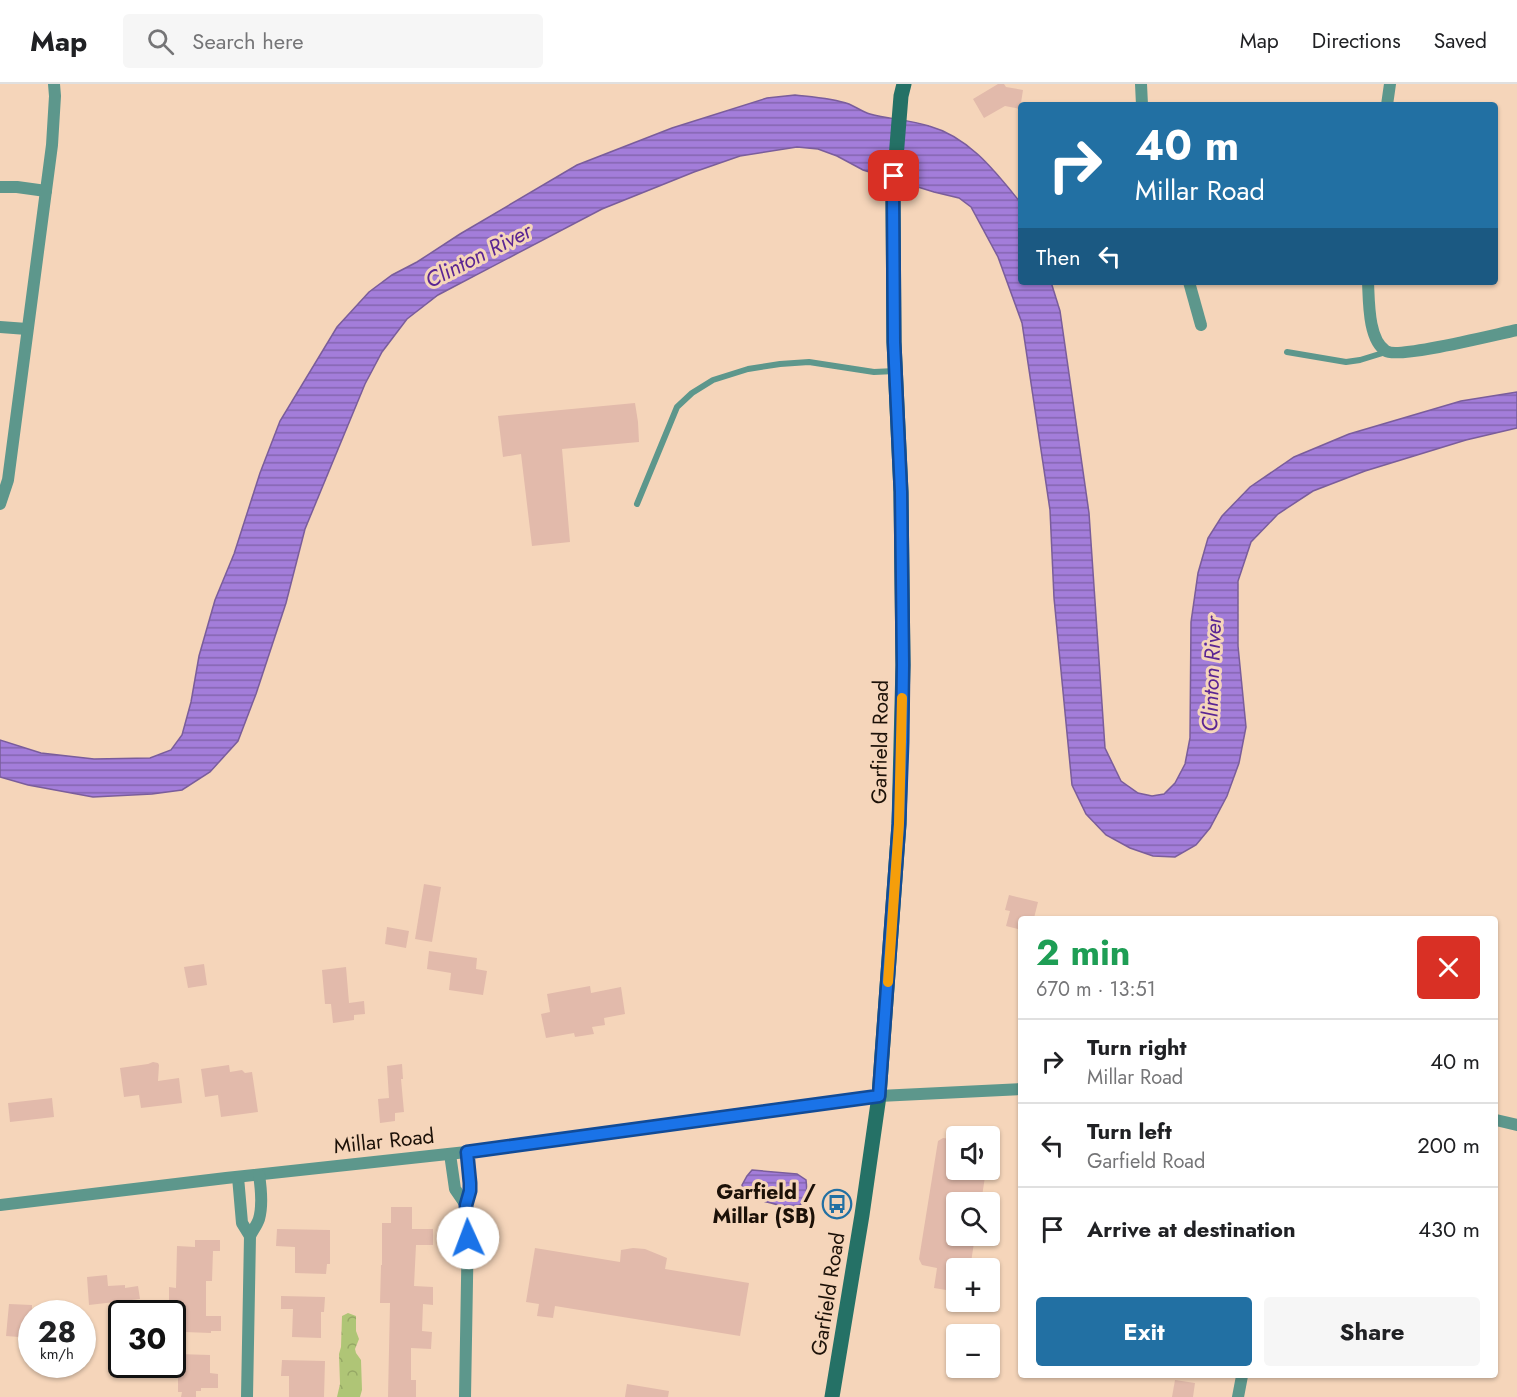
<!DOCTYPE html>
<meta charset="utf-8">
<style>
body{margin:0;font-family:Jost,sans-serif;background:#f6f6f6;color:#202124;height:100vh;display:flex;flex-direction:column;font-size:22px;white-space:nowrap}
*{box-sizing:border-box;margin:0}
p{font-size:20px;color:#757577}
.icon{flex:none;width:33px;height:33px;fill:none;stroke:currentColor;stroke-width:2;stroke-linecap:round;stroke-linejoin:round}
.map{position:relative;flex:1;overflow:hidden}
.panel{position:absolute;left:1018px;top:832px;width:480px;height:462px;display:flex;flex-direction:column;background:#fff;border-radius:6px;box-shadow:0 2px 4px #0004}
.panel>*{flex:none}
.hud{position:absolute;left:1018px;top:18px;width:480px;height:183px;border-radius:6px;box-shadow:0 2px 4px #0004;background:#2270a3;color:#fff;overflow:hidden}
.buttons{position:absolute;left:946px;top:1042px;display:grid;gap:12px}
.buttons a{display:grid;place-items:center;width:54px;height:54px;border-radius:6px;background:#fff;box-shadow:0 2px 4px #0004;font-size:30px}
.speed{position:absolute;left:18px;top:1216px;display:flex;gap:12px;font-size:30px;font-weight:700;text-align:center}
.speed>*{display:grid;place-content:center;width:78px;height:78px;border-radius:50%;background:#fff;box-shadow:0 2px 4px #0004;line-height:1}
.speed small{font-size:15px;font-weight:400}
.speed .limit{border:3px solid #111;border-radius:9px;background:#fff;color:#111}
.pin{position:absolute;display:grid;place-items:center;width:51px;height:51px;color:#fff;margin:-26px;border-radius:12px;box-shadow:0 3px 9px #0006}
.me{position:absolute;width:66px;margin:-33px;rotate:358deg;stroke-linejoin:round;filter:drop-shadow(0 0 4px #0008)}
.turn{display:flex;align-items:center;gap:21px;height:126px;padding:0 18px;font-size:27px}
.turn .icon{width:78px;height:78px;stroke-width:2.5}
.turn b{display:block;font-size:42px;line-height:51px}
.then{display:flex;align-items:center;height:57px;padding:0 18px;background:#0003;gap:12px;font-size:22px}
.round{display:grid;place-items:center;flex:none;width:63px;height:63px;border-radius:6px;background:#f6f6f6}
.overview{display:flex;align-items:center;justify-content:space-between;height:102px;padding:0 18px}
h1{font-size:36px;font-weight:700;line-height:45px;color:#1e9e55}
.cta{display:flex;gap:12px;margin-top:auto;padding:12px 18px}
.cta a{flex:1;height:69px;border-radius:6px;background:#2270a3;color:#fff;font-size:24px;font-weight:700;line-height:69px;text-align:center}
.cta a+a{background:#f6f6f6;color:#202124}
ul{padding:0;list-style:none}
li{display:flex;align-items:center;gap:18px;height:84px;padding:0 18px;border-top:2px solid #e0e0e0}
li div{flex:1}
li b{display:block;font-size:22px}
li em{font-style:normal}
header{display:flex;align-items:center;gap:36px;box-sizing:border-box;height:84px;padding:0 30px;background:#fff;border-bottom:2px solid #e0e0e0}
header strong{font-size:28px}
nav{display:flex;gap:33px;margin-inline-start:auto;font-size:21px}
.search{width:420px;height:54px;background:#f6f6f6;display:flex;align-items:center;gap:15px;box-sizing:border-box;padding:0 21px;border-radius:6px;color:#757577;font-size:22px}
.map>svg:first-child{display:block}
.forest{fill:url(#forest-crowns)}
.water{fill:url(#water-rules);stroke:#7a5d9b;stroke-width:1.5}
.building{fill:#e2baab}
.lines{fill:none;stroke-linecap:round;stroke-linejoin:round}
.service{stroke:#5d978c;stroke-width:6}
.minor{stroke:#5d978c;stroke-width:12}
.secondary{stroke:#257166;stroke-width:15}
.route-casing{stroke:#114b97;stroke-width:15}
.route{stroke:#1a73e8;stroke-width:10}
.slow{stroke:#f59e0b;stroke-width:10}
.labels{text-anchor:middle;stroke-width:6;stroke-linejoin:round;paint-order:stroke}
.street-label{font-size:21px;fill:#1c1108;stroke:#f5d5ba}
.poi-label{font-size:21px;font-weight:bold;fill:#1c1108;stroke:#f5d5ba;text-anchor:end}
.water-label{font-size:22px;font-style:italic;fill:#5b2593;stroke:#f5d5ba}
</style>
<header>
<strong>Map</strong>
<div class="search"><svg class="icon" aria-label="search" viewBox="0 0 24 24"><circle cx="10" cy="10" r="6"/><path d="M15 15l6 6"/></svg>Search here</div>
<nav><a>Map</a><a>Directions</a><a>Saved</a></nav>
</header>
<div class="map">
<svg width="1517" height="1313" viewBox="0 0 1517 1313">
<defs>
<pattern id="forest-crowns" width="20" height="18" patternUnits="userSpaceOnUse" patternTransform="scale(1.5)"><rect width="20" height="18" fill="#afc576"/><path d="M2 6a3 3 0 1 1 6 0M12 15a3 3 0 1 1 6 0" fill="none" stroke="#96a865"/></pattern>
<pattern id="water-rules" width="6" height="5" patternUnits="userSpaceOnUse" patternTransform="scale(1.5)"><rect width="6" height="5" fill="#a37dda"/><path d="M0 2.5h6" fill="none" stroke="#8465af"/></pattern>
</defs>
<rect width="100%" height="100%" fill="#f5d5ba"/>
<path class="forest" d="M348,1229L356,1232V1247L359,1255L355,1265L356,1269L361,1276L362,1306L360,1313H337L340,1300L339,1270L341,1263L342,1232Z"/>
<g class="water">
<path d="M795,11C813,13 832,14 849,20C856,23 863,28 870,30C889,35 910,36 929,42C969,53 995,87 1020,118L1022,122V198H1051L1060,227L1089,429L1105,664L1121,697L1138,709L1152,712L1164,710L1175,699L1185,680L1190,654L1191,538L1198,489L1208,454L1222,432L1250,403L1294,373L1349,350L1461,317L1517,308V344L1466,356L1365,387L1313,407L1278,430L1251,458L1238,497V562L1246,643L1239,679L1227,712L1210,744L1196,761L1175,773L1153,772L1130,764L1106,751L1086,730L1072,701L1054,514L1050,426L1022,239L998,173L971,123L959,114L934,108L863,86L837,72L818,65L797,63L740,72L694,88L602,125L438,211L407,235L382,268L365,300L305,445L286,519L256,610L238,657L210,688L182,706L152,710L93,713L28,701L0,693V656L41,669L94,675L150,674L171,666L182,651L191,618L199,572L215,516L234,470L260,389L280,337L337,243L369,208L392,191L417,178L460,150L577,81L672,44L767,14Z"/>
<path d="M752,1086L797,1090L806,1096C810,1126 795,1126 771,1119C762,1117 753,1114 744,1109L742,1101L747,1092Z"/>
</g>
<g class="building">
<path d="M998,0H1004L1006,3L1023,6L1020,25L1005,22L984,34L973,15Z"/>
<path d="M635,319L638,338L639,358L562,365L570,458L532,462L521,370L503,373L498,332Z"/>
<path d="M424,800L441,803L432,858L415,855Z"/>
<path d="M1009,811L1038,818L1034,834L1029,832L1028,836H1022V846L1006,842L1010,827L1005,826Z"/>
<path d="M387,843L409,847L406,864L385,860Z"/>
<path d="M429,867L477,874L476,885L487,887L483,911L449,906L451,889L427,885Z"/>
<path d="M204,880L207,901L188,904L184,883Z"/>
<path d="M346,883L349,919L364,917L365,930L354,931V936L333,939L331,920H325L322,886Z"/>
<path d="M590,902L591,909L621,903L625,930L604,934L605,941L592,943L594,950L575,953L574,949L546,954L541,930L550,928L547,910Z"/>
<path d="M153,978L158,979L159,981L158,997L179,994L182,1019L141,1024L139,1011L124,1013L120,984L148,980Z"/>
<path d="M402,980L403,995H401L404,1028L395,1029V1037L380,1039L378,1015L389,1014L387,982Z"/>
<path d="M229,981L230,988L242,986L245,989L252,988L258,1028L221,1033L218,1011L205,1013L201,985Z"/>
<path d="M52,1014L54,1033L10,1038L8,1019Z"/>
<path d="M943,1054L957,1056V1086H986L981,1119H957V1152H975L970,1185L955,1186L952,1207L934,1204L937,1184L922,1181L919,1175L938,1057Z"/>
<path d="M391,1123H412V1145H433V1161H416L414,1202L433,1203V1221L423,1220L422,1247L432,1248L431,1265L411,1264V1296H416V1313H388L390,1219H380L381,1181H382V1139H391Z"/>
<path d="M277,1145L330,1146V1180H327L326,1190L295,1189V1163L276,1162Z"/>
<path d="M195,1156H220V1167H213L212,1197H206V1232H221V1247H211V1249L184,1248V1236H172V1230H169V1203L176,1204L177,1162L195,1163Z"/>
<path d="M535,1164L620,1178L621,1166L633,1164L645,1165L667,1174L665,1185L749,1199L740,1252L555,1222L553,1234L537,1232L539,1220L526,1218Z"/>
<path d="M107,1191L108,1202L125,1201V1204L138,1202L140,1215L89,1221L87,1193Z"/>
<path d="M281,1212L325,1213L324,1228H321V1254L292,1253L293,1225H281Z"/>
<path d="M9,1220L32,1221V1254L6,1252Z"/>
<path d="M178,1270L210,1271V1289L218,1290V1304H201V1307H196V1313H181L182,1308H178Z"/>
<path d="M282,1276L325,1277L324,1313H289V1292H281Z"/>
<path d="M1175,1296L1195,1299L1193,1313H1172Z"/>
<path d="M627,1300L669,1307L668,1313H625Z"/>
</g>
<g class="lines">
<g class="service">
<path d="M1287,268L1346,278L1360,276L1386,268"/>
<path d="M637,420L677,323L692,309L713,296L748,285L780,280L809,278L874,288L895,287"/>
</g>
<g class="minor">
<path d="M1141,0L1142,21"/>
<path d="M1387,21L1390,0"/>
<path d="M0,103H17L46,107"/>
<path d="M1189,198L1201,241"/>
<path d="M1368,198C1369,217 1368,256 1386,267C1398,275 1497,250 1517,246"/>
<path d="M0,243L27,245"/>
<path d="M0,420L8,396L52,61L55,12L54,0"/>
<path d="M1496,1036L1517,1041"/>
<path d="M450,1070L455,1105L466,1121"/>
<path d="M238,1093L242,1139L250,1152"/>
<path d="M0,1121L226,1094L494,1065L747,1029L879,1012L1022,1005"/>
<path d="M247,1313L250,1152C253,1146 257,1141 259,1135C263,1121 261,1104 259,1091"/>
<path d="M465,1313L468,1139L466,1121L470,1107V1099L467,1068"/>
<path d="M1238,1313L1242,1292"/>
</g>
<path class="secondary" d="M832,1313L862,1131L879,1012L899,740L903,581L901,408L894,258L893,111L901,12L904,0"/>
</g>
<g class="lines">
<g class="route-casing">
<path id="route" d="M468,1154L466,1121L470,1107V1099L467,1068L879,1012L899,740L902,658L903,581L901,408L894,258L893,111L894,92"/>
</g>
<use href="#route" class="route"/>
<path class="slow" d="M888,898L899,740L902,614"/>
</g>
<defs>
<g id="bus-ring" transform="scale(1.5)"><circle r="9.5" fill="#f5d5ba" stroke="#2270a3" stroke-width="1.5"/><path d="M-5-6H5V4H4V6H2V4H-2V6H-4V4H-5ZM-3.5-4V0h7V-4ZM-3.5 1.2v1.5H-2V1.2ZM2 1.2v1.5H3.5V1.2Z" fill="#2270a3"/></g>
</defs>
<g fill-rule="evenodd">
<use href="#bus-ring" x="837" y="1120"/>
</g>
<g class="labels">
<g class="street-label">
<text transform="translate(880 658) rotate(-89)" y="7">Garfield Road</text>
<text transform="translate(384 1057) rotate(-6)" y="7">Millar Road</text>
<text transform="translate(828 1210) rotate(-81)" y="7">Garfield Road</text>
</g>
<g class="poi-label">
<text x="816" y="1115">Garfield /<tspan x="816" dy="24">Millar (SB)</tspan></text>
</g>
<g class="water-label">
<text transform="translate(478 171) rotate(-27)" y="8">Clinton River</text>
<text transform="translate(1211 590) rotate(-88)" y="8">Clinton River</text>
</g>
</g>
</svg>
<div class="buttons">
<a><svg class="icon" aria-label="sound" viewBox="0 0 24 24"><path d="M4 9h4l5-4v14l-5-4H4zM17 9q2 3 0 6"/></svg></a>
<a><svg class="icon" aria-label="search" viewBox="0 0 24 24"><circle cx="10" cy="10" r="6"/><path d="M15 15l6 6"/></svg></a>
<a>+</a>
<a>−</a>
</div>
<div class="speed"><div>28<small>km/h</small></div><div class="limit">30</div></div>
<div class="pin" style="left:894px;top:92px;background:#d93025"><svg class="icon" aria-label="arrive" viewBox="0 0 24 24"><path d="M6 21V4h12l-3 4 3 4H6"/></svg></div>
<svg class="me" style="left:468px;top:1154px" viewBox="-20 -20 40 40"><circle r="19" fill="#fff"/><path d="M0-13L10 11 0 6-10 11z" fill="#1a73e8"/></svg>
<div class="hud">
<div class="turn"><svg class="icon" aria-label="right" viewBox="0 0 24 24"><path d="M7 20v-9h11M14 6l5 5-5 5"/></svg><div><b>40 m</b>Millar Road</div></div>
<div class="then">Then<svg class="icon" aria-label="left" viewBox="0 0 24 24"><path d="M17 20v-9H6M10 6l-5 5 5 5"/></svg></div>
</div>
<section class="panel">
<div class="overview"><div><h1>2 min</h1><p>670 m · 13:51</p></div><a class="round" style="background:#d93025;color:#fff"><svg class="icon" aria-label="close" viewBox="0 0 24 24"><path d="M6 6l12 12M18 6L6 18"/></svg></a></div>
<ul>
<li><svg class="icon" aria-label="right" viewBox="0 0 24 24"><path d="M7 20v-9h11M14 6l5 5-5 5"/></svg><div><b>Turn right</b><p>Millar Road</p></div><em>40 m</em></li>
<li><svg class="icon" aria-label="left" viewBox="0 0 24 24"><path d="M17 20v-9H6M10 6l-5 5 5 5"/></svg><div><b>Turn left</b><p>Garfield Road</p></div><em>200 m</em></li>
<li><svg class="icon" aria-label="arrive" viewBox="0 0 24 24"><path d="M6 21V4h12l-3 4 3 4H6"/></svg><div><b>Arrive at destination</b></div><em>430 m</em></li>
</ul>
<div class="cta"><a>Exit</a><a>Share</a></div>
</section>
</div>
